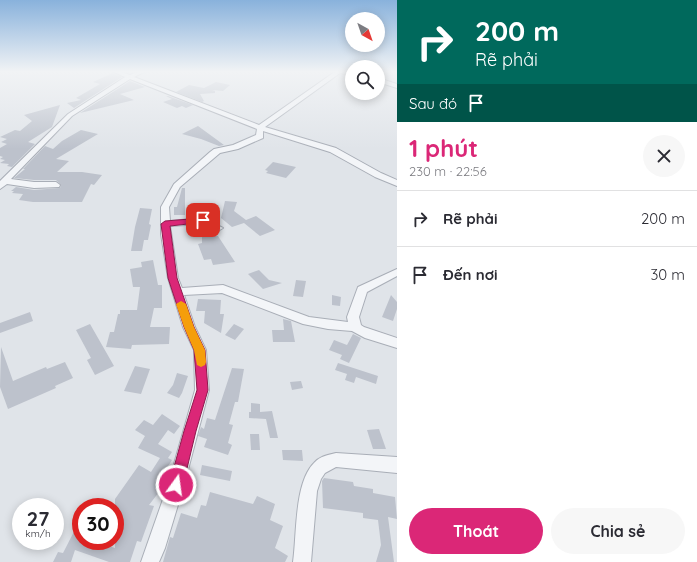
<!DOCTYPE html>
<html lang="vi">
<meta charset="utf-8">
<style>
body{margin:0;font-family:Quicksand,sans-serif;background:#f7f7f7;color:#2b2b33;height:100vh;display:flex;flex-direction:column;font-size:15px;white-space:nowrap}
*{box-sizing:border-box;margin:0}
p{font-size:13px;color:#7c7c81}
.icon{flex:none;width:22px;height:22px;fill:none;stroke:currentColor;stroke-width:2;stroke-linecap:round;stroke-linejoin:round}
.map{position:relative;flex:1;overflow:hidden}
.side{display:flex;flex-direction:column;background:#fff;width:300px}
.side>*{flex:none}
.top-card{background:#00695c;color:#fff;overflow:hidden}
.needle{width:26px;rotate:140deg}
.tools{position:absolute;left:345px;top:12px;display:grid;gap:8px}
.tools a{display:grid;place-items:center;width:40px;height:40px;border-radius:50%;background:#fff;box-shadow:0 2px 10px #0003;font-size:20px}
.speed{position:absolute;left:12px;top:498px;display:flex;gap:8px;font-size:20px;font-weight:700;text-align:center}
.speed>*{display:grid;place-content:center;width:52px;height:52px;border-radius:50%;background:#fff;box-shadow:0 2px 10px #0003;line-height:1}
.speed small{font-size:10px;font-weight:400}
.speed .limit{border:6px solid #d22;background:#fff;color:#111}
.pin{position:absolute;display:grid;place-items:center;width:34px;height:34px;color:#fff;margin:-17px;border-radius:8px;box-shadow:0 2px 6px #0006}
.me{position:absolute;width:44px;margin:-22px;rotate:14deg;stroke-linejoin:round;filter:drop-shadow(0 0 3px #0008)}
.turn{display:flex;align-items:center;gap:14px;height:84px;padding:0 12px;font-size:18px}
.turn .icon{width:52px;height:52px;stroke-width:2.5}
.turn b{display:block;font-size:28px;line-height:34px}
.then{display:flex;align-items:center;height:38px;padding:0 12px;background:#0003;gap:8px;font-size:15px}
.round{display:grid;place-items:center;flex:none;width:42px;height:42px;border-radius:21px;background:#f7f7f7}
.headline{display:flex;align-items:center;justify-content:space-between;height:68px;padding:0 12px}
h1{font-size:24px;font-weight:800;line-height:30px;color:#db2777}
.primary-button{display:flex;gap:8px;margin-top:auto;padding:8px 12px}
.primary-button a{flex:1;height:46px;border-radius:24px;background:#db2777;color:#fff;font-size:16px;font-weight:800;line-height:46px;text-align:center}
.primary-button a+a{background:#f7f7f7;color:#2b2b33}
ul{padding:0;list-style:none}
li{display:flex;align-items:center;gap:12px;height:56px;padding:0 12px;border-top:1px solid #e1e1e2}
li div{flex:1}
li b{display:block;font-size:15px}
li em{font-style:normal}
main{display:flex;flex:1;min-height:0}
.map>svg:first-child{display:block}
.building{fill:#bdc2cc}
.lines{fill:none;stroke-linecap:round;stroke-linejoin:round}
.street-casing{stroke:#a9aeb7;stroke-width:2}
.street{fill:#f3f5f8;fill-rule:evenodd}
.route{fill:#db2777;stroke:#8e194d}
.slow{fill:#f59e0b}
</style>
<main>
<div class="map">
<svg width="397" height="562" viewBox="0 0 397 562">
<rect width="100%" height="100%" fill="#e0e4e9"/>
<g class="building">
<path d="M113,73L122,77L74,108L67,103L81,100L76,98L100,84L93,82Z"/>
<path d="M130,81L145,87L120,94L134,100L80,113Z"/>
<path d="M216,82L230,85L223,91L212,90L215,91V93L200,94L204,101L202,102L176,92L189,85L204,88Z"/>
<path d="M166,96H168L193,105L186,108L182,106L177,108L163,102L172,99Z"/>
<path d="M60,105L52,127L28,142L35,144L12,167L7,166L9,164L0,163L5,160L0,159L3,157L0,156V148L7,144L1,142L7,139L0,137L15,130L20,131L32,121L24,115Z"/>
<path d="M198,126L224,145L219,146L201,139L182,134Z"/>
<path d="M81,130L98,134L56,159L69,161L57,172H82L102,175L94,185L91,184L82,202H33L19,200L23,194L12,193L14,191H11L16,187L34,190L60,188L61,185L56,180H34L14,178L25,169H23L45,146L53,149L62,141Z"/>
<path d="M273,162L296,167L286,178L266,173L268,171L265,170Z"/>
<path d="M182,188H185V215H174V207H177Z"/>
<path d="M225,201L237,202L234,211L246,220L256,216L275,230L260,236L244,223L232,227L221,218Z"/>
<path d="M140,208L152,209L149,224L151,225L148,240H144L142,251H131L135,227Z"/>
<path d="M202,226L213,230V236H218L235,262L213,265L211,259L204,260L198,244L202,243Z"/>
<path d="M153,260L158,285H162V308H154L150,327H170L169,344L132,345L131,349L106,347L110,332H114L118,314H120V310H137L140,287H133L130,269L142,267L141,262Z"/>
<path d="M259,270L269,280L282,283L263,289L248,274Z"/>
<path d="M296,280L306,281L303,297L293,296Z"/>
<path d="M332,295L341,297L340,306L332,305Z"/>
<path d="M391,295L397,302V309L393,321L382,317Z"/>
<path d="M198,299L221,300L220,314H224L221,333L204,323L205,311H196Z"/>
<path d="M30,312L33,321L0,333V323Z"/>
<path d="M283,319L291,321L295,342H273L272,330H284Z"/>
<path d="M90,324L114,366L95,375L87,360L91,358L76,330Z"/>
<path d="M234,324L244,329L235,340L225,335Z"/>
<path d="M353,334L361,338L349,363L340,359L342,355L329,350L334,340L347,345Z"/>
<path d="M1,347L13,381L46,367L47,369L65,362L73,378L55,386L56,388L8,409L0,387Z"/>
<path d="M338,363L378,376L376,384L356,377L354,383L345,380L347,374L335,370Z"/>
<path d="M135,366L150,369L141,394L124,391Z"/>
<path d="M232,368L244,369L238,402H235L229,424L233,425L228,443L232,445L228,455L204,447L207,439L198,436L201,427L204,429L207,418L215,420Z"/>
<path d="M177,373L188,376L182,393L179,398L167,393L173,385Z"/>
<path d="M301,381L303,388L292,390L290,382Z"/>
<path d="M251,403L260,404V412L272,411L278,438H270L266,419L249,418V412H251Z"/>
<path d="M162,414L180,426L174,434L168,430L158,444L172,452L168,458L172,460L160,479L166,483L149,505L154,506L141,542L137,541L130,562H109L75,550L71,562H53L58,552L63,553L81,518V541H94L115,548V499L139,465L151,472L160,458L138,448L145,436L135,430L144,420L153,425Z"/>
<path d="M379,429L386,449H373L367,430Z"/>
<path d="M250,434H259L260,450H251Z"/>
<path d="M282,450H302L303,461L283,460Z"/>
<path d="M202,465L232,471L230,481L200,475Z"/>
<path d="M324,478L353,482L354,486L373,489V493L395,497L397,519L388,517L394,562H376L381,545L378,520L363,518V513L323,508L322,481Z"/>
<path d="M210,492L253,504L257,496L275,504L270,520L283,526L275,548L288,556L285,562H163L170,537L173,538L181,513L197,518L201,505L206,506Z"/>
</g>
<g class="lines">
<g class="street-casing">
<g id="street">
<path d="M112,71H119L130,75L139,71H146L134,77L259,125L336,71L352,72V76L340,73L265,127L336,148L381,173L397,180V186L375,177L330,152L263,131V138L238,149L220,153L180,187L169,207L170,221L203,218L223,228L218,231L202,224L170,226L178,278L182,288L223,285L309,317L348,322L347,317L358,287L397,269V276L367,292L359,317L361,325L364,327L397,338V348L365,338L352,331L328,329L303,324L222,293L184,295L195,327L206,350L209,390L184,485L165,548L159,562H141L168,485L195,390L194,350L183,327L168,278L161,234V207L174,184L210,152L214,149L233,145L256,135L257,129L130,79L72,116L11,179L34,182H56L60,185L59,187L34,188L7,184L0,189V181L68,114L125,77Z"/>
<path d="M378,78L397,84V88L378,82Z"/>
<path d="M336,453L397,457V473L336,467L325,473L321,479L317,491L311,562H293C297,535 294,483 314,463C320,456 328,455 336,453Z"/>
</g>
</g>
<use href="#street" class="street"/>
</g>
<linearGradient id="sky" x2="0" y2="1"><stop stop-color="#89b2dc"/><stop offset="0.48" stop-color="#f1f3f5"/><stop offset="1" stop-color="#f1f3f5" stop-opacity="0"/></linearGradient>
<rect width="397" height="149" fill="url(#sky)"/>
<path class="route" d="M203,218L207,220L206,222L170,226L177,278L194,327L205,350L208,390L196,431L183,485L181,490L176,492L171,490L169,485L184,431L197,390L194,350L184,327L168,278L161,224L165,221Z"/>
<path class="slow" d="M181,301L186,304L194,327L205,350L206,362L205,365L201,367L197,365L194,350L184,327L176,304Z"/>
</svg>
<div class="tools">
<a><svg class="needle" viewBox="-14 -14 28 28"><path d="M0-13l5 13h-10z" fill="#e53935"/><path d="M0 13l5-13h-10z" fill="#7c7c81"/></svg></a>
<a><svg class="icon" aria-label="search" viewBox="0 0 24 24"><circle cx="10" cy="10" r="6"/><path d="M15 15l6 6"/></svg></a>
</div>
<div class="speed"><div>27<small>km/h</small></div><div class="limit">30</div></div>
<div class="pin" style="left:203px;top:220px;background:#d93025"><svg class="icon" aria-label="arrive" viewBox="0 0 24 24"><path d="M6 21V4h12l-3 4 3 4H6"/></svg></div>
<svg class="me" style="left:176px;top:485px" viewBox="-20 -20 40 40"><circle r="17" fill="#db2777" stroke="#fff" stroke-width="3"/><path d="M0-11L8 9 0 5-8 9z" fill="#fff"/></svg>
</div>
<section class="side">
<div class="top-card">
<div class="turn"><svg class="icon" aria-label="right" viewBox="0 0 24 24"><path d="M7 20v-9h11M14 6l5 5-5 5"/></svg><div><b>200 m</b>Rẽ phải</div></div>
<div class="then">Sau đó<svg class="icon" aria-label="arrive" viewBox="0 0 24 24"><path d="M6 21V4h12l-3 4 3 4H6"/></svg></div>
</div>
<div class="headline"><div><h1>1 phút</h1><p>230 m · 22:56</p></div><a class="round"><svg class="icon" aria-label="close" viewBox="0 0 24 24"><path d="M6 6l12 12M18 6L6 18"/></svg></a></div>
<ul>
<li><svg class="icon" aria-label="right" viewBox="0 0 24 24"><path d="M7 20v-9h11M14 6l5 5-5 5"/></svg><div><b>Rẽ phải</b></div><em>200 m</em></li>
<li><svg class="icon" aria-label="arrive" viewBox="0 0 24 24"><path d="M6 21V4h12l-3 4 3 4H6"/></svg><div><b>Đến nơi</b></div><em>30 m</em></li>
</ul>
<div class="primary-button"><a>Thoát</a><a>Chia sẻ</a></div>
</section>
</main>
